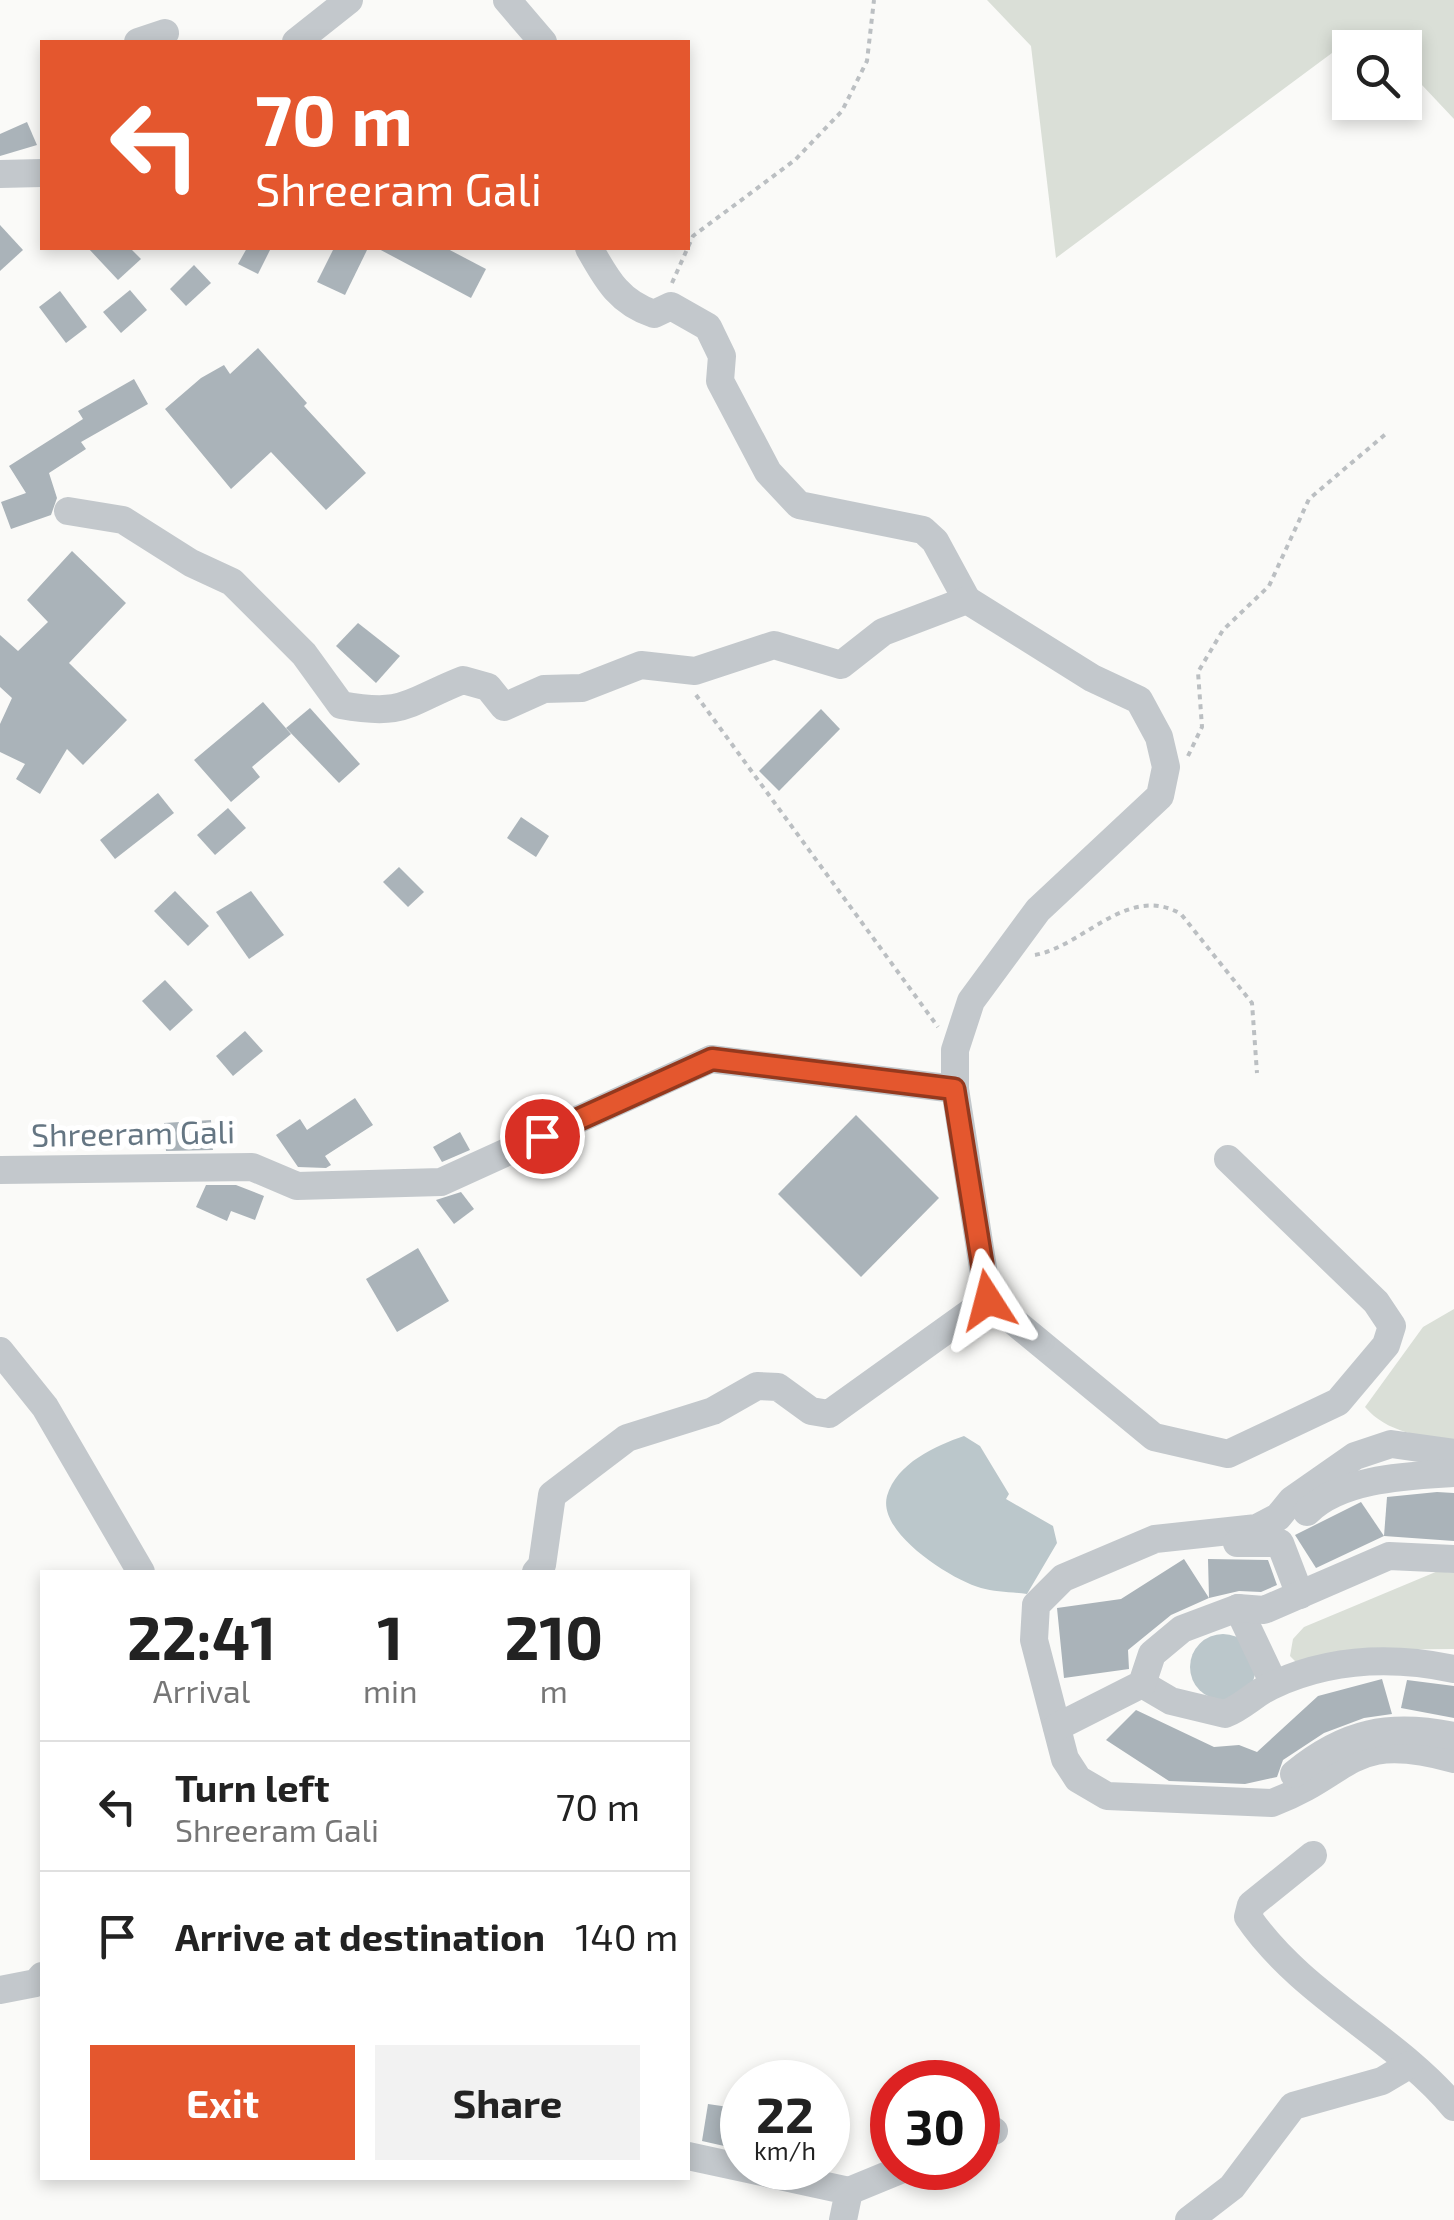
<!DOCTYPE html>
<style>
body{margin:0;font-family:"Exo 2",sans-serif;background:#f2f2f2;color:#222;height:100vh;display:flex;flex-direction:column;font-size:38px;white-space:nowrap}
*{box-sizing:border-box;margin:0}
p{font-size:32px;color:#767676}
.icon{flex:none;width:55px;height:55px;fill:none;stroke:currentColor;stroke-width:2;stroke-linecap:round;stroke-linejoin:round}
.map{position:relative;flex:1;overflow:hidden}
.panel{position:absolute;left:40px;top:1570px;width:650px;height:610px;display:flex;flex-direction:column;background:#fff;border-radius:0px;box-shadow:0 5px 15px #0003}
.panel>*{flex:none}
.hud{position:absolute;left:40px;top:40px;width:650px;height:210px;border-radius:0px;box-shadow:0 5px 15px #0003;background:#e4572e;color:#fff;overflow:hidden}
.buttons{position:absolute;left:1332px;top:30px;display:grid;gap:20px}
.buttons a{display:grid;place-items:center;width:90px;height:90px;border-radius:0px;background:#fff;box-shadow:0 5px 15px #0003;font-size:50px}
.speed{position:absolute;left:720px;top:2060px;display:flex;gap:20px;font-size:50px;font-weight:700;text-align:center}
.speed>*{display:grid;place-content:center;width:130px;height:130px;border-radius:50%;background:#fff;box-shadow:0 5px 15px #0003;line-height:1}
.speed small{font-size:25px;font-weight:400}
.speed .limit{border:15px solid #d22;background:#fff;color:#111}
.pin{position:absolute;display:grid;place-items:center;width:85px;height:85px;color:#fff;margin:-42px;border:5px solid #fff;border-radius:50%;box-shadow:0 2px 10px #0007}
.me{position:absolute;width:110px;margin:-55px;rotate:351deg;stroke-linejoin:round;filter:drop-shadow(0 0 8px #0008)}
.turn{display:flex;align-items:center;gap:35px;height:210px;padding:0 50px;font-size:45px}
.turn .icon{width:130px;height:130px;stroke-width:2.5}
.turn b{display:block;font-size:70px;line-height:85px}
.eta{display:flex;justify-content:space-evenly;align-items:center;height:170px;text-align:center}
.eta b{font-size:60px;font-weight:700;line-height:70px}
.cta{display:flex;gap:20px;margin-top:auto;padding:20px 50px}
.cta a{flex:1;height:115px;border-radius:0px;background:#e4572e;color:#fff;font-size:40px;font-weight:700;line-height:115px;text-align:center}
.cta a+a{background:#f2f2f2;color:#222}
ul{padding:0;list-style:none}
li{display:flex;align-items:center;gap:30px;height:130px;padding:0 50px;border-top:2px solid #e0e0e0}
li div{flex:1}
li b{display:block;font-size:38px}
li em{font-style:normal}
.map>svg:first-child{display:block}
.green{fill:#dadfd7}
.water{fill:#bbc7cb}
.building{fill:#aab3b9}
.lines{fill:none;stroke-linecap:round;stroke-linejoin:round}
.path{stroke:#bbbfc2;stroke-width:4;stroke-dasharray:5 5;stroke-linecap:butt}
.minor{stroke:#c3c8cc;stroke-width:28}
.route-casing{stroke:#94391e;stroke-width:25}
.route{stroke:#e4572e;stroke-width:18}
.labels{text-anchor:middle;stroke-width:10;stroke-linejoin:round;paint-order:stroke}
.street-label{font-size:32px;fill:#657683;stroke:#fff}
</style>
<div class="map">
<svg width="1454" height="2220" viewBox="0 0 1454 2220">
<rect width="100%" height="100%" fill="#fafaf8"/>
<g class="green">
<path d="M987,0H1454V119L1405,67V48H1350V53H1332L1056,258L1031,46Z"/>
<path d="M1454,1309V1441C1421,1436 1387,1433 1365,1407L1423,1327Z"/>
<path d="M1438,1571L1454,1573V1649L1357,1650L1300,1666L1290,1656L1293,1639L1304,1627Z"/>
</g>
<g class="water">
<path d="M964,1436L980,1446L1009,1494L1006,1499L1053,1526L1057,1543L1027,1594C1012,1592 995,1592 981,1588C952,1580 877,1533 887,1496C897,1463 935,1446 964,1436Z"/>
<circle cx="1223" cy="1667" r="33"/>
</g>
<g class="building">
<path d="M27,122L37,145L0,156V134Z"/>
<path d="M0,225L23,250L0,271Z"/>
<path d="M88,248H130L141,259L118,280Z"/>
<path d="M247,248H271L258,274L238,264Z"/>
<path d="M334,248H368L345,295L317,282Z"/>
<path d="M377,248H446L486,269L471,298Z"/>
<path d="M194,265L211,283L186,306L170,289Z"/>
<path d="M130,290L147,310L121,333L103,312Z"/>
<path d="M60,291L87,327L66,343L39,307Z"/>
<path d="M258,348L307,403L304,406L366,473L326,510L271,452L231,489L165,409L201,378L224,365L230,374Z"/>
<path d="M134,379L148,404L81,442L86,449L49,473L57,498L51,515L11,529L1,502L26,493L9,466L83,419L78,411Z"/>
<path d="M72,551L126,603L69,663L127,720L83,765L67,749L40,794L16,779L25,764L0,752V724L12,698L0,687V635L18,651L48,622L27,600Z"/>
<path d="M358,623L400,656L376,683L336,646Z"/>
<path d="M263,702L291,734L252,767L260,777L231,802L194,760Z"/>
<path d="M310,708L360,764L339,783L286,728Z"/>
<path d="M821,709L840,729L779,791L759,771Z"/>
<path d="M158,793L174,813L115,859L100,840Z"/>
<path d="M228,808L246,828L215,855L197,835Z"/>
<path d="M521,817L549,836L536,857L507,838Z"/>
<path d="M399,867L424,892L408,907L383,882Z"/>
<path d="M175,891L209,926L188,946L154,911Z"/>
<path d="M251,891L284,935L249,959L216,912Z"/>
<path d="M165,980L193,1010L170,1031L142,1001Z"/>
<path d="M245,1031L263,1051L233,1076L216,1056Z"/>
<path d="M355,1098L373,1125L325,1156L331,1165L326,1168L298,1167L276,1135L300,1119L307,1130Z"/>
<path d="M856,1115L939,1198L861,1277L778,1194Z"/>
<path d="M211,1120L213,1150L166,1151L164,1123Z"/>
<path d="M460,1132L470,1150L442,1162L433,1147Z"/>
<path d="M206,1185H236L264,1196L255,1220L231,1211L227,1221L196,1207Z"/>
<path d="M461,1192L474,1209L454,1224L436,1200Z"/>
<path d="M418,1248L449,1301L397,1332L366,1279Z"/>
<path d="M1437,1492L1454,1493V1541L1384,1536L1387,1497Z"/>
<path d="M1361,1502L1384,1536L1316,1568L1295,1535Z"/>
<path d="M1184,1559L1209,1598L1171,1615L1128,1650L1129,1669L1064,1678L1057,1608L1121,1599Z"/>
<path d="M1208,1559L1268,1560L1277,1585L1261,1592L1239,1591L1209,1598Z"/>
<path d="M1382,1679L1392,1714L1364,1718L1324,1733L1283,1760L1277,1777L1245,1784L1169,1781L1106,1740L1136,1710L1214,1747L1239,1745L1257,1752L1318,1696Z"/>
<path d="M1407,1680L1454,1686V1718L1401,1708Z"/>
<path d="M708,2104L742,2109V2150L702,2141Z"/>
</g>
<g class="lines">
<g class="path">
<path d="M672,283L693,236L795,160L842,111L867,61L874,0"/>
<path d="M696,695L938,1027"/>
<path d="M1188,756L1202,727L1198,672L1223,630L1269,586L1309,499L1388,432"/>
<path d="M1035,955C1084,946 1128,883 1181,914L1252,1003L1257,1073"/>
</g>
<g class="minor">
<path d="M507,0L543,42"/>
<path d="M138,42L165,33"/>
<path d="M296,42L349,0"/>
<path d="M0,174L42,173"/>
<path d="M589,248C606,278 618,302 654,314L671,306L708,327L722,356L720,381L768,472L799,505L923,530L935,541L967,600"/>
<path d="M68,511L123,520L191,563L232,582L304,654L341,705C406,717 407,702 463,680L488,687L504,707L544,689L582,688L641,665L695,671L774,645L841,665L883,632L967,600L1092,678L1139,700L1159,737L1166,767L1160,796L1038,910L971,1001L955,1050V1089L988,1300L1154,1437L1228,1454L1338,1402L1386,1345L1392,1326L1376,1302L1228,1159"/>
<path d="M0,1170L252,1167L297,1186L441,1182L711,1059L955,1089"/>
<path d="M0,1351L45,1407L141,1572"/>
<path d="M1454,1453L1391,1444L1355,1456L1292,1500L1278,1517L1257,1528L1155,1539L1063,1578L1036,1605L1034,1640L1065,1759L1078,1779L1107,1796L1272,1803C1354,1772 1348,1730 1454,1759"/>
<path d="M1307,1512C1341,1478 1407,1476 1454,1473"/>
<path d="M1237,1543H1280L1300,1595"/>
<path d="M536,1572L542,1565L552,1495L627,1438L713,1411L757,1386L778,1387L811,1411L829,1414L988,1300"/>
<path d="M1238,1608L1274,1684"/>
<path d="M1142,1684L1171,1701L1225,1714C1243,1707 1254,1694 1271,1686C1330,1658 1392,1656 1454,1669"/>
<path d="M1057,1727L1142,1684L1152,1654L1182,1629L1238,1608L1264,1610L1389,1556L1454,1559"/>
<path d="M1294,1774C1345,1732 1389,1723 1454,1736"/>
<path d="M1313,1855L1251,1905L1248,1917C1301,1995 1397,2038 1454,2107"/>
<path d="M0,1990L36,1983L42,1976"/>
<path d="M978,2137L994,2131"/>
<path d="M688,2156L849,2191L843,2220"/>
<path d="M849,2191L905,2168"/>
<path d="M1189,2220L1232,2187L1293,2106L1382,2081L1409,2065"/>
</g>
</g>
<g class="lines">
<g class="route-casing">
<path id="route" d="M542,1136L712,1059L954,1089L988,1300"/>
</g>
<use href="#route" class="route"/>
</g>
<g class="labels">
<g class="street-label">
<text transform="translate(133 1134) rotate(-1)" y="11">Shreeram Gali</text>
</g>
</g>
</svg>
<div class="buttons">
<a><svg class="icon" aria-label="search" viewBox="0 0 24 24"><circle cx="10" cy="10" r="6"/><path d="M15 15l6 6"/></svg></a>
</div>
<div class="speed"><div>22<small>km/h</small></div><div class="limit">30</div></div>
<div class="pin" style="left:542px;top:1136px;background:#d93025"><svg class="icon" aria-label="arrive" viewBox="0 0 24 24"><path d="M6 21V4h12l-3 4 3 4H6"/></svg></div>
<svg class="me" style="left:988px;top:1300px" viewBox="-20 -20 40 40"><path d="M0-17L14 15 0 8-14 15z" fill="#e4572e" stroke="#fff" stroke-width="4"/></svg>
<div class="hud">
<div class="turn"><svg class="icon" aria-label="left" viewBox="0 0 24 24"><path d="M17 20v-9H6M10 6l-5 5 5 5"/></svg><div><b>70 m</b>Shreeram Gali</div></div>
</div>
<section class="panel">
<div class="eta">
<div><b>22:41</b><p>Arrival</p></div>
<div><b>1</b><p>min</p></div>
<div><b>210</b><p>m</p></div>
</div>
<ul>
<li><svg class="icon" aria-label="left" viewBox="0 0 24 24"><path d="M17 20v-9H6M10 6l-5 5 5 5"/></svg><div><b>Turn left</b><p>Shreeram Gali</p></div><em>70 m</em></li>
<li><svg class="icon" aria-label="arrive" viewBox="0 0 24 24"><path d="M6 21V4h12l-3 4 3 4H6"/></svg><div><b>Arrive at destination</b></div><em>140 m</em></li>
</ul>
<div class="cta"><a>Exit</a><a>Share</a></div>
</section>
</div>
